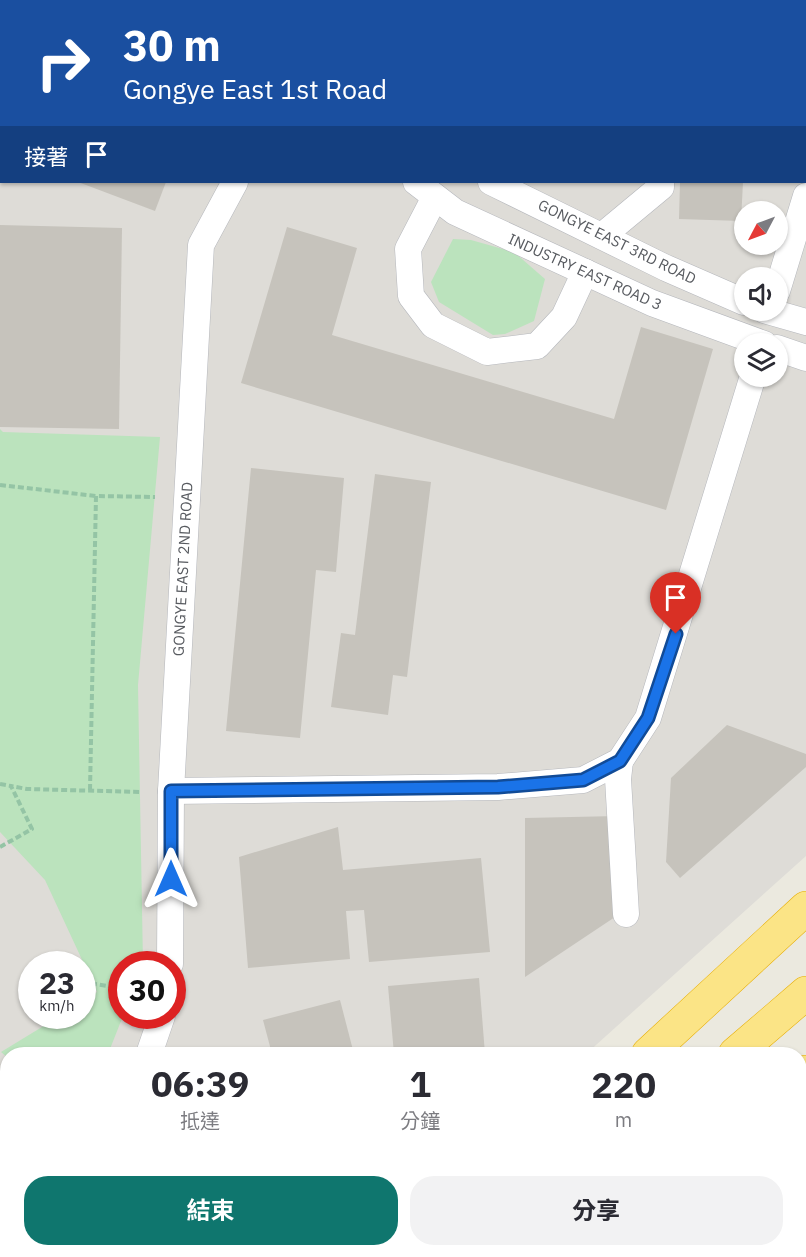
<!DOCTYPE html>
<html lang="zh-TW">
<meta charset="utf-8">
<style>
body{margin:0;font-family:"IBM Plex Sans","Noto Sans TC",sans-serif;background:#f2f2f3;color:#2b2b33;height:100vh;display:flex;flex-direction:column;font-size:22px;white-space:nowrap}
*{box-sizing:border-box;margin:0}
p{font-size:20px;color:#7c7c81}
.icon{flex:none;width:33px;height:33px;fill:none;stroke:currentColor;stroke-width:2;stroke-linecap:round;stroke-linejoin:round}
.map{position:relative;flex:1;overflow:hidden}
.drawer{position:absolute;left:0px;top:1047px;width:807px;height:210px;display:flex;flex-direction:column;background:#fff;border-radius:24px 24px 0 0;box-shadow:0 2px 4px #0004}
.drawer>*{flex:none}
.banner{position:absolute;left:0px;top:0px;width:807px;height:183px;box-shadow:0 2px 4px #0004;background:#1a4fa0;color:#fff;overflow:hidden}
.needle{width:39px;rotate:229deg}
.controls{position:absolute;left:734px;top:201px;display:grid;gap:12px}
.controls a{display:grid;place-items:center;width:54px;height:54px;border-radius:50%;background:#fff;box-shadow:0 2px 4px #0004;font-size:30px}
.speed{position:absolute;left:18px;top:951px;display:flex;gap:12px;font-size:30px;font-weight:700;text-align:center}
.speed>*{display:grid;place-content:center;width:78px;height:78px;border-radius:50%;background:#fff;box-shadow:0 2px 4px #0004;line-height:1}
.speed small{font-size:15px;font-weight:400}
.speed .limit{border:9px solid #d22;background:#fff;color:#111}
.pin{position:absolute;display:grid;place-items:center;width:51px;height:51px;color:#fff;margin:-62px -26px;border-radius:50% 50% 50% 0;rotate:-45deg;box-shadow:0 0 6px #0007}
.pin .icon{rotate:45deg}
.me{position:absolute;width:66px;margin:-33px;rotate:0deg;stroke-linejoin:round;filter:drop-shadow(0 0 4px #0008)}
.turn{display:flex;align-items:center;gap:21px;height:126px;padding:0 24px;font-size:27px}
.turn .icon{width:78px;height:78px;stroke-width:2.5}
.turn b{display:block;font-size:42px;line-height:51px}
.then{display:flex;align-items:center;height:57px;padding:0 24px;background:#0003;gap:12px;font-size:22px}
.eta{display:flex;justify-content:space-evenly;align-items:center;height:102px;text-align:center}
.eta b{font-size:36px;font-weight:700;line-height:42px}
.cta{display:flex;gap:12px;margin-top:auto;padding:12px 24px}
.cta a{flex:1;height:69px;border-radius:24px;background:#0f766e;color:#fff;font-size:24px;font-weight:700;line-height:69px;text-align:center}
.cta a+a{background:#f2f2f3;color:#2b2b33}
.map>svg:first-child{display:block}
.industrial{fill:#dedcd7;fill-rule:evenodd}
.green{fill:#bbe3bd}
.building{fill:#c6c3bc}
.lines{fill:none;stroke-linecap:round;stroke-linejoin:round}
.minor-casing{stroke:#b5b7bc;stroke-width:27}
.highway-casing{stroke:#e7ad03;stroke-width:34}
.path{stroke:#94c4a5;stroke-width:4;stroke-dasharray:6 3;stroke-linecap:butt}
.minor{stroke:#fff;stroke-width:26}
.highway{stroke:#fbe486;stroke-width:33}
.highway-bridge-casing{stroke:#e7ad03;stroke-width:34;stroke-linecap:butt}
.highway-bridge{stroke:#fbe486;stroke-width:33}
.route-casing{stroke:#114b97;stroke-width:15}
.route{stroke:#1a73e8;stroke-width:10}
.labels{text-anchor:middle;stroke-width:4.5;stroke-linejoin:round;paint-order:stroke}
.street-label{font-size:15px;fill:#585b60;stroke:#fff}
</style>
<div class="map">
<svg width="806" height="1257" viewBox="0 0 806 1257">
<rect width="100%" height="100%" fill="#ebe9df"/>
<g class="industrial">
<path d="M0,0H806V856L586,1054H8V1250H370L361,1257H0ZM2,2H806V182H2ZM744,212H777V244H744ZM744,278H777V310H744ZM744,344H777V376H744ZM32,964H82V1016H32ZM122,964H172V1016H122Z"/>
<path d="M806,1227V1257H773L781,1250H800V1233Z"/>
</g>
<g class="green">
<path d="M453,239L471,240L514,252L545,279L534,321L505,334L493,335L439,302L431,282Z"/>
<path d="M0,429L3,432L160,437L138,685L143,963L122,964L123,1016L108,1054H8L7,1057L1,1052L60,1016H82L83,1001L97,992L45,880L0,832Z"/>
</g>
<g class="building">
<path d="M78,182H166L155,211Z"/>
<path d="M680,182H743L741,221L679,219Z"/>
<path d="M0,225L122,228L119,429L0,427Z"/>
<path d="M287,227L357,248L332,335L614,419L641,327L713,349L666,510L241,383Z"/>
<path d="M251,468L344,478L336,572L316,570L300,738L226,731Z"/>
<path d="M375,474L431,482L407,677L393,675L388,715L331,707L341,633L355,635Z"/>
<path d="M727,725L806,754V767L680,878L666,862L671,778Z"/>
<path d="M618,816L615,917L525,977V818Z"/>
<path d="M338,827L343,870L481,858L490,952L369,962L364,910L346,911L350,959L248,968L239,857Z"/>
<path d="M479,978L485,1054H394L388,986Z"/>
<path d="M340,1000L354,1054H272L263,1020Z"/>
<path d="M8,1239V1250H19L24,1257H0V1244Z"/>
<path d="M35,1250H146L152,1257H41Z"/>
<path d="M196,1250H258L259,1253L245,1257H198Z"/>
</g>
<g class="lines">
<g class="minor-casing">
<g id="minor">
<path d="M143,0L146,2"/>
<path d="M196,0L199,2"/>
<path d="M662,2V0"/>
<path d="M416,182L455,212L652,303L764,344"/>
<path d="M491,182L666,268L744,302"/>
<path d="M435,197L408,249L411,296L433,325L487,352L537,346L564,317L585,272"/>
<path d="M602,236L661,187V182"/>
<path d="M777,291L806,196"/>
<path d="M764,310L806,322"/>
<path d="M777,348L806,358"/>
<path d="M620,761L618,779L626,914"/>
<path d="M171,791L498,787L583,780L620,761L648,718L753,376"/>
<path d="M170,964L171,791L201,245L235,182"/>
<path d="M149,1054L162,1016"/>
<path d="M0,1209L8,1205"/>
</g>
</g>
<g class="highway-casing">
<g id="highway">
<path d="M648,1054L806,908"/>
<path d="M735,1054L806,993"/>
<path d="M800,1078L806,1072"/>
<path d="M800,1176L806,1170"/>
<path d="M426,1257L434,1250"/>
<path d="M606,1257L615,1250"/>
<path d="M713,1257L721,1250"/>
</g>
</g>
<g class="path">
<path d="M0,485L96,496"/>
<path d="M0,784L11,786"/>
<path d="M90,790L96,496L155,497"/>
<path d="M0,847L32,829L11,786L27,789L140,792"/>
<path d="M82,982L108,986L122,993"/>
</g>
<use href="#minor" class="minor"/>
<use href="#highway" class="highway"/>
<g class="highway-bridge-casing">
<g id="highway-bridge">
<path d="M499,1250L506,1257"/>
<path d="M538,1250L545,1257"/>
</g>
</g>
<use href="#highway-bridge" class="highway-bridge"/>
</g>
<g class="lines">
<g class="route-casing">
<path id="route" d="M171,879V791L498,787L583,780L620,761L648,718L676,634"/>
</g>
<use href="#route" class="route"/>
</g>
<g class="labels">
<g class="street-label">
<text transform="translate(617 242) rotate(26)" y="5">GONGYE EAST 3RD ROAD</text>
<text transform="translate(585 272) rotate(24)" y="5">INDUSTRY EAST ROAD 3</text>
<text transform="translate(183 569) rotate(-87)" y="5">GONGYE EAST 2ND ROAD</text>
</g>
</g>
</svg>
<div class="controls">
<a><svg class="needle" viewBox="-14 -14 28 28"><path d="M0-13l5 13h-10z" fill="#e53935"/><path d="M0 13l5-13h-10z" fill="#7c7c81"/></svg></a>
<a><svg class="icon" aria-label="sound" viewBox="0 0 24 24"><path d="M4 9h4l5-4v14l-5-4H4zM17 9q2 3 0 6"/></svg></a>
<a><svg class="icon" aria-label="layers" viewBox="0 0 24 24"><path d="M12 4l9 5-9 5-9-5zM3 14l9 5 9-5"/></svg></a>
</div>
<div class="speed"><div>23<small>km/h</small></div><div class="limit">30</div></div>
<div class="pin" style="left:676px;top:634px;background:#d93025"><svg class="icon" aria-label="arrive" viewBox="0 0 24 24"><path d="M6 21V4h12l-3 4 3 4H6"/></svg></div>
<svg class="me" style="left:171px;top:879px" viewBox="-20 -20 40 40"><path d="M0-17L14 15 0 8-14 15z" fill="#1a73e8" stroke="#fff" stroke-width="4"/></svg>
<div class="banner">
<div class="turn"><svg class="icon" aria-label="right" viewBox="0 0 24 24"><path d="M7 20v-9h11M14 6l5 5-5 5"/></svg><div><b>30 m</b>Gongye East 1st Road</div></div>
<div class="then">接著<svg class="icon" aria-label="arrive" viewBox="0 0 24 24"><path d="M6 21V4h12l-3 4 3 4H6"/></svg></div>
</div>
<section class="drawer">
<div class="eta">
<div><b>06:39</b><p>抵達</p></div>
<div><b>1</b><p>分鐘</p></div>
<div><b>220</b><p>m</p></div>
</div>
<div class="cta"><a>結束</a><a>分享</a></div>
</section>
</div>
